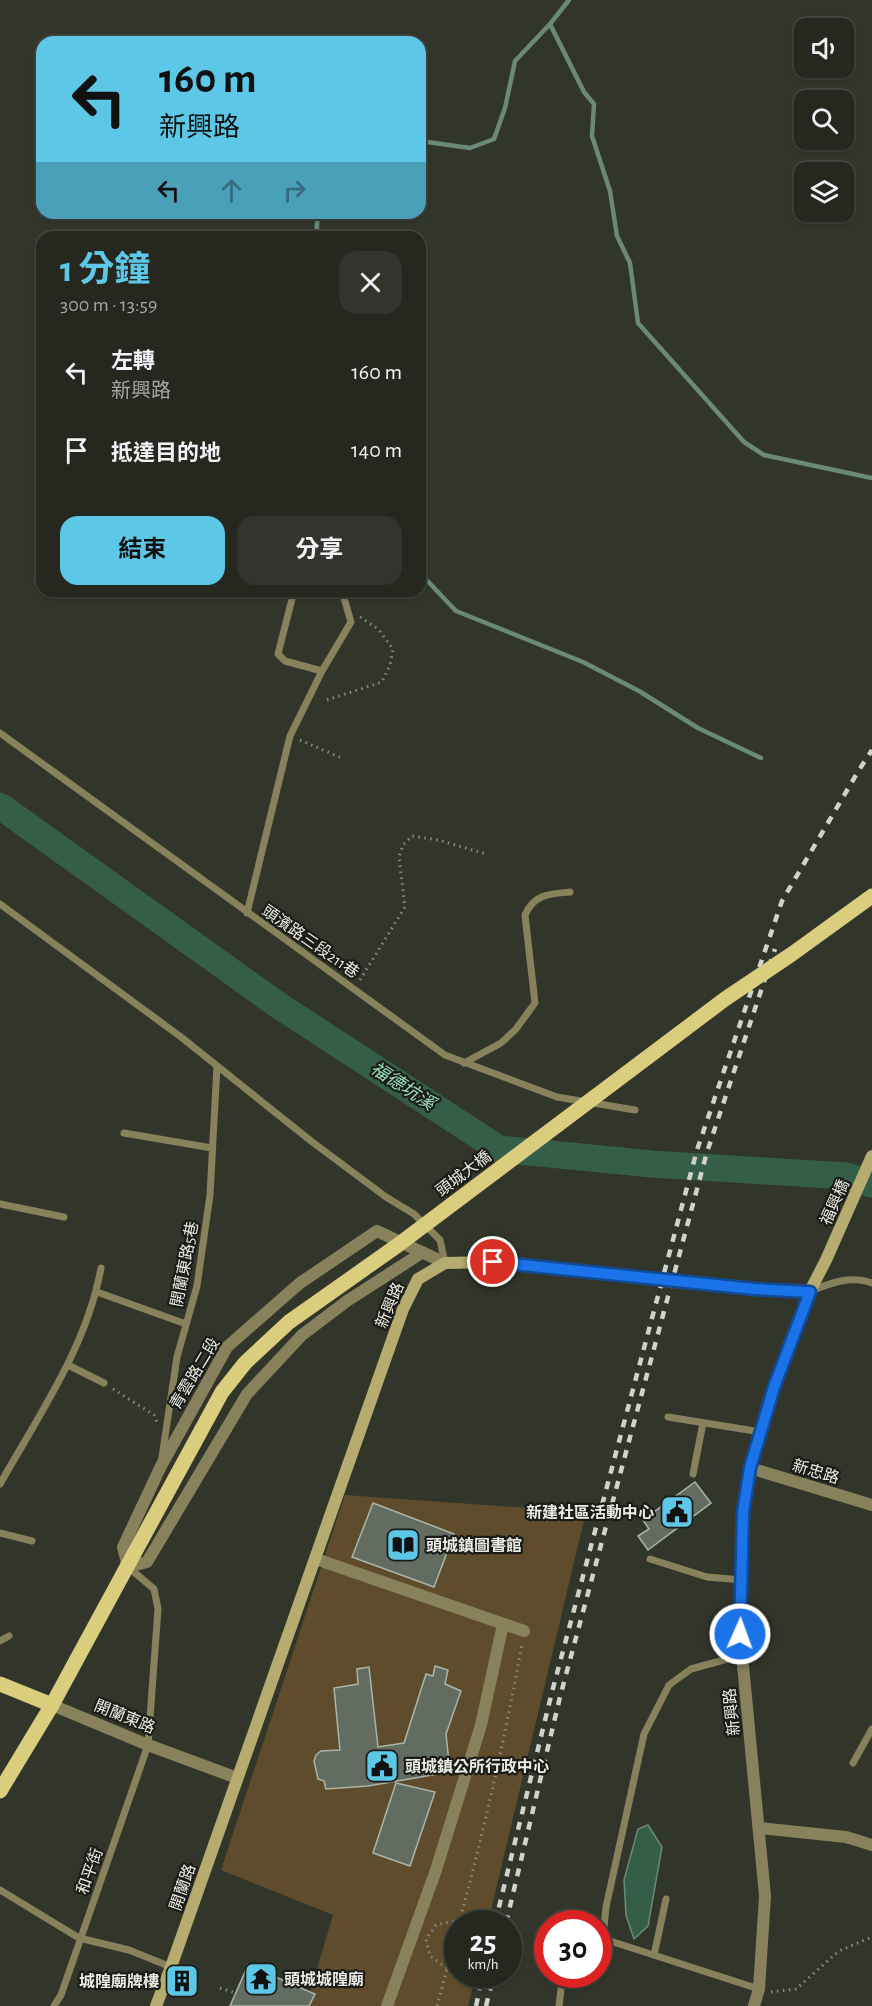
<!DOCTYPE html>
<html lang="zh-TW">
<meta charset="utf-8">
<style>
body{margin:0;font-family:"Alegreya Sans","Noto Sans TC",sans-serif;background:#32342d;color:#f1f3f6;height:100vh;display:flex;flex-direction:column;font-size:22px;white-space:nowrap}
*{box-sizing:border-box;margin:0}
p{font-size:20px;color:#a4a6a5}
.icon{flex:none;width:33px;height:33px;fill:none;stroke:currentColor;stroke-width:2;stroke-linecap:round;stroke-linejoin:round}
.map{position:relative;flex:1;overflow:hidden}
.sheet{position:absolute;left:36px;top:231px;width:390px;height:366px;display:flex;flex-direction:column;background:#262820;border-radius:18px;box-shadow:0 2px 4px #0004,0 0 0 2px #42443e}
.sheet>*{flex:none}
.top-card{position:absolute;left:36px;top:36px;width:390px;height:183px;border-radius:18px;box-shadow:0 2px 4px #0004,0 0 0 2px #42443e;background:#5dc7e8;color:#111;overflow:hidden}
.buttons{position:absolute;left:794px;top:18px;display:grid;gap:12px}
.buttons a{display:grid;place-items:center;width:60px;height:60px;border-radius:12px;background:#262820;box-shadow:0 2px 4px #0004,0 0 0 2px #42443e;font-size:30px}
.speed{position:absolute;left:444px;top:1910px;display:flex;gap:12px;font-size:30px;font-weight:700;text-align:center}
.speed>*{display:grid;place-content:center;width:78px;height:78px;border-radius:50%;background:#262820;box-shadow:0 2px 4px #0004,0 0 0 2px #42443e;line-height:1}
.speed small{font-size:15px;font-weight:400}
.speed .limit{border:9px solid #d22;background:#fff;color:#111}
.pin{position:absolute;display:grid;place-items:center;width:51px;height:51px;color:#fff;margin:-26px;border:3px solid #fff;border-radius:50%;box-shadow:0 2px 6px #0007}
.me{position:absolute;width:66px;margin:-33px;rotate:2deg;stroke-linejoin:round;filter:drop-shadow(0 0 4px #0008)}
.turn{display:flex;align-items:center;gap:21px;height:126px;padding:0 24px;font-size:27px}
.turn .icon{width:78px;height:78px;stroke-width:2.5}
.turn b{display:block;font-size:42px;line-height:51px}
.lanes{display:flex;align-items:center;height:57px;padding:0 24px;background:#0003;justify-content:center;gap:30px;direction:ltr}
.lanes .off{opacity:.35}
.round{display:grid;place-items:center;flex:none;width:63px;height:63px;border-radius:18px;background:#32342d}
.head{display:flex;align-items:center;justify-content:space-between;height:102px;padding:0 24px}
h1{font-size:36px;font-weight:700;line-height:45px;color:#5dc7e8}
.action{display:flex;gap:12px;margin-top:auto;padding:12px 24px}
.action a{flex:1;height:69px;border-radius:18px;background:#5dc7e8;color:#111;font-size:24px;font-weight:700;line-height:69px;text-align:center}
.action a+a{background:#32342d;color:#f1f3f6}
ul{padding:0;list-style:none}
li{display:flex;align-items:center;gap:18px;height:78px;padding:0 24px}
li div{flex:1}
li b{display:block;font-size:22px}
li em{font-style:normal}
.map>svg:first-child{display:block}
.green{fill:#5f4c2c}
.water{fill:#355e49;stroke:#6b8878;stroke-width:1.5}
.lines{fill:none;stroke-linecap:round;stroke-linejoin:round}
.stream{stroke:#6b8878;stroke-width:4.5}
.river{stroke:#355e49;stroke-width:27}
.building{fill:#636c61;stroke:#abb5a9;stroke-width:1.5}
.path{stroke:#888b82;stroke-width:3;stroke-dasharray:1.5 4.5;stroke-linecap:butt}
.lane{stroke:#87815c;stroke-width:7}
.street{stroke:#87815c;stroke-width:12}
.secondary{stroke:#b6ac6f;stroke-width:12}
.primary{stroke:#dacd7e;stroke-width:15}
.rail{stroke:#d0d2cb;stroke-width:4.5;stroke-dasharray:8 8;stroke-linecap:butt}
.primary-bridge{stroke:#dacd7e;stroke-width:15}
.route-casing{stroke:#114b97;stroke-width:15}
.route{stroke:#1a73e8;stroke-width:10}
.labels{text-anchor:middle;stroke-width:4.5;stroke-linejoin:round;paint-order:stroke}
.street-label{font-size:16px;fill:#e9ebe4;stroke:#1b1c17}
.poi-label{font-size:16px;font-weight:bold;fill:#e9ebe4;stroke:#1b1c17;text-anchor:start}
.water-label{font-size:18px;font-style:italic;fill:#9ae0bb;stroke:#1b1c17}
</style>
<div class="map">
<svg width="872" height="2006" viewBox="0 0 872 2006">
<rect width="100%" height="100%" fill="#32362a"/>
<path class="green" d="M345,1495L586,1512L488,1923H458V1974H476L468,2006H306L333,1915L221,1870Z"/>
<path class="water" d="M648,1825L662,1847L648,1926L634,1939L626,1915L624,1880L638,1829Z"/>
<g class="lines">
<g class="stream">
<path d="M569,0L550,24L584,92L594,104L592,136L610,191L617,236L630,263L638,323L744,442L764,455L872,478"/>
<path d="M420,141L470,148L494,139L505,108L515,61L550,24"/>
<path d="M316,237L318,213"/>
<path d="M420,573L456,611L583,662L639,691L698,728L761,758"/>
</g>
<path class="river" d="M0,806L278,1005L499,1149L652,1164L846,1176L872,1184"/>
</g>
<g class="building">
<path d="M695,1482L711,1503L648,1550L638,1536L649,1529L643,1520Z"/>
<path d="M373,1503L454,1534L434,1587L352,1557Z"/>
<path d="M435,1666L448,1670L445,1684L461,1691L446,1734L450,1772L368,1786L326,1789L324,1781L318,1779L314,1761L316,1755L321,1751L340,1750L334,1688L358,1684L357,1669L369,1667L378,1747L404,1743L426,1674L433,1676Z"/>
<path d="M396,1783L435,1792L410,1866L373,1853Z"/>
<path d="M248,1965L315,1994L309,2006H230Z"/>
</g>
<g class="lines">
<g class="path">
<path d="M327,700L382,682L390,665L393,649L378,629L360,617"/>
<path d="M300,740L344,759"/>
<path d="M360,980L405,907L399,857L403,845L412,836L438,840L486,854"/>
<path d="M113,1389L154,1415L157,1422"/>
<path d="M459,1923C484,1831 505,1738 522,1644"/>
<path d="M447,1968L430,1956L426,1939L436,1925L459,1920"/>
<path d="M181,1972L190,1976"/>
<path d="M220,1988L236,1993"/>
<path d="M771,1992L796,1989L839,1951L872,1937"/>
<path d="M437,2006L458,1928"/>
</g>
<g class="lane">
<path d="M294,591L278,654L285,661L322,671"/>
<path d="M0,733L445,1055L557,1097L635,1110"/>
<path d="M0,904L181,1037L311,1141L386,1197L414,1214L440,1240L445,1263"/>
<path d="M247,913L290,736L322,671L351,622L342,591"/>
<path d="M464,1063L501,1043L516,1029L535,1003L525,915C534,894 549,894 570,892"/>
<path d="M124,1133L212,1148"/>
<path d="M0,1204L64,1217"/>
<path d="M811,1291C830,1283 852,1275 872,1283"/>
<path d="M97,1292L186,1324"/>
<path d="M68,1365L104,1383"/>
<path d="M668,1417L761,1432"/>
<path d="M162,1457L177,1357L197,1286L210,1195L217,1066"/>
<path d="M693,1474L703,1423"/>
<path d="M0,1484C39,1415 87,1346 101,1268"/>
<path d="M0,1533L32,1541"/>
<path d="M650,1559L707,1577L742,1580"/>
<path d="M0,1641L9,1636"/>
<path d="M853,1763L872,1729"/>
<path d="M0,1890L79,1938L129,1950L171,1967"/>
<path d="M601,1938L759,1989"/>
<path d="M603,1938L606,1907L644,1734L669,1685L691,1669L742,1655"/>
<path d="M654,1955L666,1899"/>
<path d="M54,2006L61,1995L148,1745L158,1609L154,1589L128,1567"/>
<path d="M559,2006L562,1981L565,1974"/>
</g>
<g class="street">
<path d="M423,1252L347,1301L302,1335L247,1394L147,1562L128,1567L123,1547L161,1466L227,1347L300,1283L377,1231L445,1263"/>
<path d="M750,1468L872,1505"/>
<path d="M316,1559L524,1631"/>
<path d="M52,1705L148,1745L237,1778"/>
<path d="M759,1828L846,1837L872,1845"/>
<path d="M387,2006L436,1870L481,1725L503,1624"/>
<path d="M754,2006L759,1989L765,1896L740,1634L743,1512L750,1468L774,1387L810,1291"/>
</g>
<path class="secondary" d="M156,2006L171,1967L403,1309L418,1279L445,1263L493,1262L754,1289L810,1291L826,1260L872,1156"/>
<g class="primary">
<path d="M0,1684L52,1705"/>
<path d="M0,1791L52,1705L142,1539"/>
</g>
<g class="rail">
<path d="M495,1923L552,1692L697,1150L782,901L859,770L872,750"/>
<path d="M506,1923L560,1697L707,1152L775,949"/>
<path d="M476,2006L483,1974"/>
<path d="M486,2006L494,1974"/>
</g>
<path class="primary-bridge" d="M142,1539L222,1392L245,1363L289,1322L398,1245L725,999L792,954L872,896"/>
</g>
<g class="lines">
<g class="route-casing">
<path id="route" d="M493,1262L754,1289L810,1292L774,1387L750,1468L743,1512L740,1634"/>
</g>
<use href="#route" class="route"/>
</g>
<defs>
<g id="civic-square" transform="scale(1.725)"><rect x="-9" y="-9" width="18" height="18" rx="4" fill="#5dc7e8" stroke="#1b1c17"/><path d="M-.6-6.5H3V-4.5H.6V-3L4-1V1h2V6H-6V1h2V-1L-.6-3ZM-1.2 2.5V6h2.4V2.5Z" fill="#111"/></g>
<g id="library-square" transform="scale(1.725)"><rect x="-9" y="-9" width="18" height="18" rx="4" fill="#5dc7e8" stroke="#1b1c17"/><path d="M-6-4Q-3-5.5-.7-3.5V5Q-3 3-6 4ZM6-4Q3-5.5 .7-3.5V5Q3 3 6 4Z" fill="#111"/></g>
<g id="temple-square" transform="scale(1.725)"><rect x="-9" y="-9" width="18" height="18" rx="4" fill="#5dc7e8" stroke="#1b1c17"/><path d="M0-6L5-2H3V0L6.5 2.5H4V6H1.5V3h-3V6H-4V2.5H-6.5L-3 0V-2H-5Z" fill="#111"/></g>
<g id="building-square" transform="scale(1.725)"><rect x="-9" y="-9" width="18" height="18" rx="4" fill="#5dc7e8" stroke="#1b1c17"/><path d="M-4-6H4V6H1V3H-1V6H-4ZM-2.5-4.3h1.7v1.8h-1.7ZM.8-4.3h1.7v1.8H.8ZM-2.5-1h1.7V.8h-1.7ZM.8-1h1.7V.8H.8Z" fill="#111"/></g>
</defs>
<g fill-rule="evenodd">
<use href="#civic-square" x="677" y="1512"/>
<use href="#library-square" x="403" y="1545"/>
<use href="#civic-square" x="382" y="1766"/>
<use href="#temple-square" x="261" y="1979"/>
<use href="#building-square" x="182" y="1981"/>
</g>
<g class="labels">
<g class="street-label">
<text transform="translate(311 941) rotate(35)" y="6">頭濱路三段211巷</text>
<text transform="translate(463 1173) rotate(-37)" y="6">頭城大橋</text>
<text transform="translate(834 1202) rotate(-66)" y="6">福興橋</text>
<text transform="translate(184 1264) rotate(-79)" y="6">開蘭東路5巷</text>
<text transform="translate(389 1305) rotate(-67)" y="6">新興路</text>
<text transform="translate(194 1373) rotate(-59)" y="6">青雲路二段</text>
<text transform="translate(816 1471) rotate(17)" y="6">新忠路</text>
<text transform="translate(731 1712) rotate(-96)" y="6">新興路</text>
<text transform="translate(125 1716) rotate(22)" y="6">開蘭東路</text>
<text transform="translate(89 1871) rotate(-70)" y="6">和平街</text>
<text transform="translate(182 1887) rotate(-71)" y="6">開蘭路</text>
</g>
<g class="poi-label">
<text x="654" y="1518" text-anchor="end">新建社區活動中心</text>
<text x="426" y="1551">頭城鎮圖書館</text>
<text x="405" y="1772">頭城鎮公所行政中心</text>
<text x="284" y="1985">頭城城隍廟</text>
<text x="159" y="1987" text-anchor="end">城隍廟牌樓</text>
</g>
<g class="water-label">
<text transform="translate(403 1086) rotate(33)" y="6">福德坑溪</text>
</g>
</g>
</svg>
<div class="buttons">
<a><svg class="icon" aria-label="sound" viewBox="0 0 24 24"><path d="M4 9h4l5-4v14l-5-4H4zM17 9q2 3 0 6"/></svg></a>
<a><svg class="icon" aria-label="search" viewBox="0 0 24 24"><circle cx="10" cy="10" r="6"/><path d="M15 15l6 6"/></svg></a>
<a><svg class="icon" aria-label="layers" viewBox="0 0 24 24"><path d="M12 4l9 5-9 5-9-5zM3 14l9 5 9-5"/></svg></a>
</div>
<div class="speed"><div>25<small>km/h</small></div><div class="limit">30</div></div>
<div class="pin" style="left:493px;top:1262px;background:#d93025"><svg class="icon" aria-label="arrive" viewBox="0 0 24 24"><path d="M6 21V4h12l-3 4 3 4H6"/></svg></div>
<svg class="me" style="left:740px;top:1634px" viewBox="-20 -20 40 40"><circle r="17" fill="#1a73e8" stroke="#fff" stroke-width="3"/><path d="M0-11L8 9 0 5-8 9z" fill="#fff"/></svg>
<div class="top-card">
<div class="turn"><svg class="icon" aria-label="left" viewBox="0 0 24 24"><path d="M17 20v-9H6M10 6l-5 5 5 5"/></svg><div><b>160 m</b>新興路</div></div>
<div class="lanes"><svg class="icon" aria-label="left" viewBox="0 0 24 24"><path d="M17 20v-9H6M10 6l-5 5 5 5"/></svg><svg class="icon off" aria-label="ahead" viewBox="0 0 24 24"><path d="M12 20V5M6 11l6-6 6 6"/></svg><svg class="icon off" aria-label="right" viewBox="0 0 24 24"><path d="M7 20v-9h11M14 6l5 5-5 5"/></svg></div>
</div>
<section class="sheet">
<div class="head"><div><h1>1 分鐘</h1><p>300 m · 13:59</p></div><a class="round"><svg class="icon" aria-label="close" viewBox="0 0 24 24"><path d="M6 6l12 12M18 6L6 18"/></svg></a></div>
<ul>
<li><svg class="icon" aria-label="left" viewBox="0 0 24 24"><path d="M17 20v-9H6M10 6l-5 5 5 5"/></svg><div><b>左轉</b><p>新興路</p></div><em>160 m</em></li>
<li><svg class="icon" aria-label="arrive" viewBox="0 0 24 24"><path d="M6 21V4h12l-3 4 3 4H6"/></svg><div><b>抵達目的地</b></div><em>140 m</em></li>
</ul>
<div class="action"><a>結束</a><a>分享</a></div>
</section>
</div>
